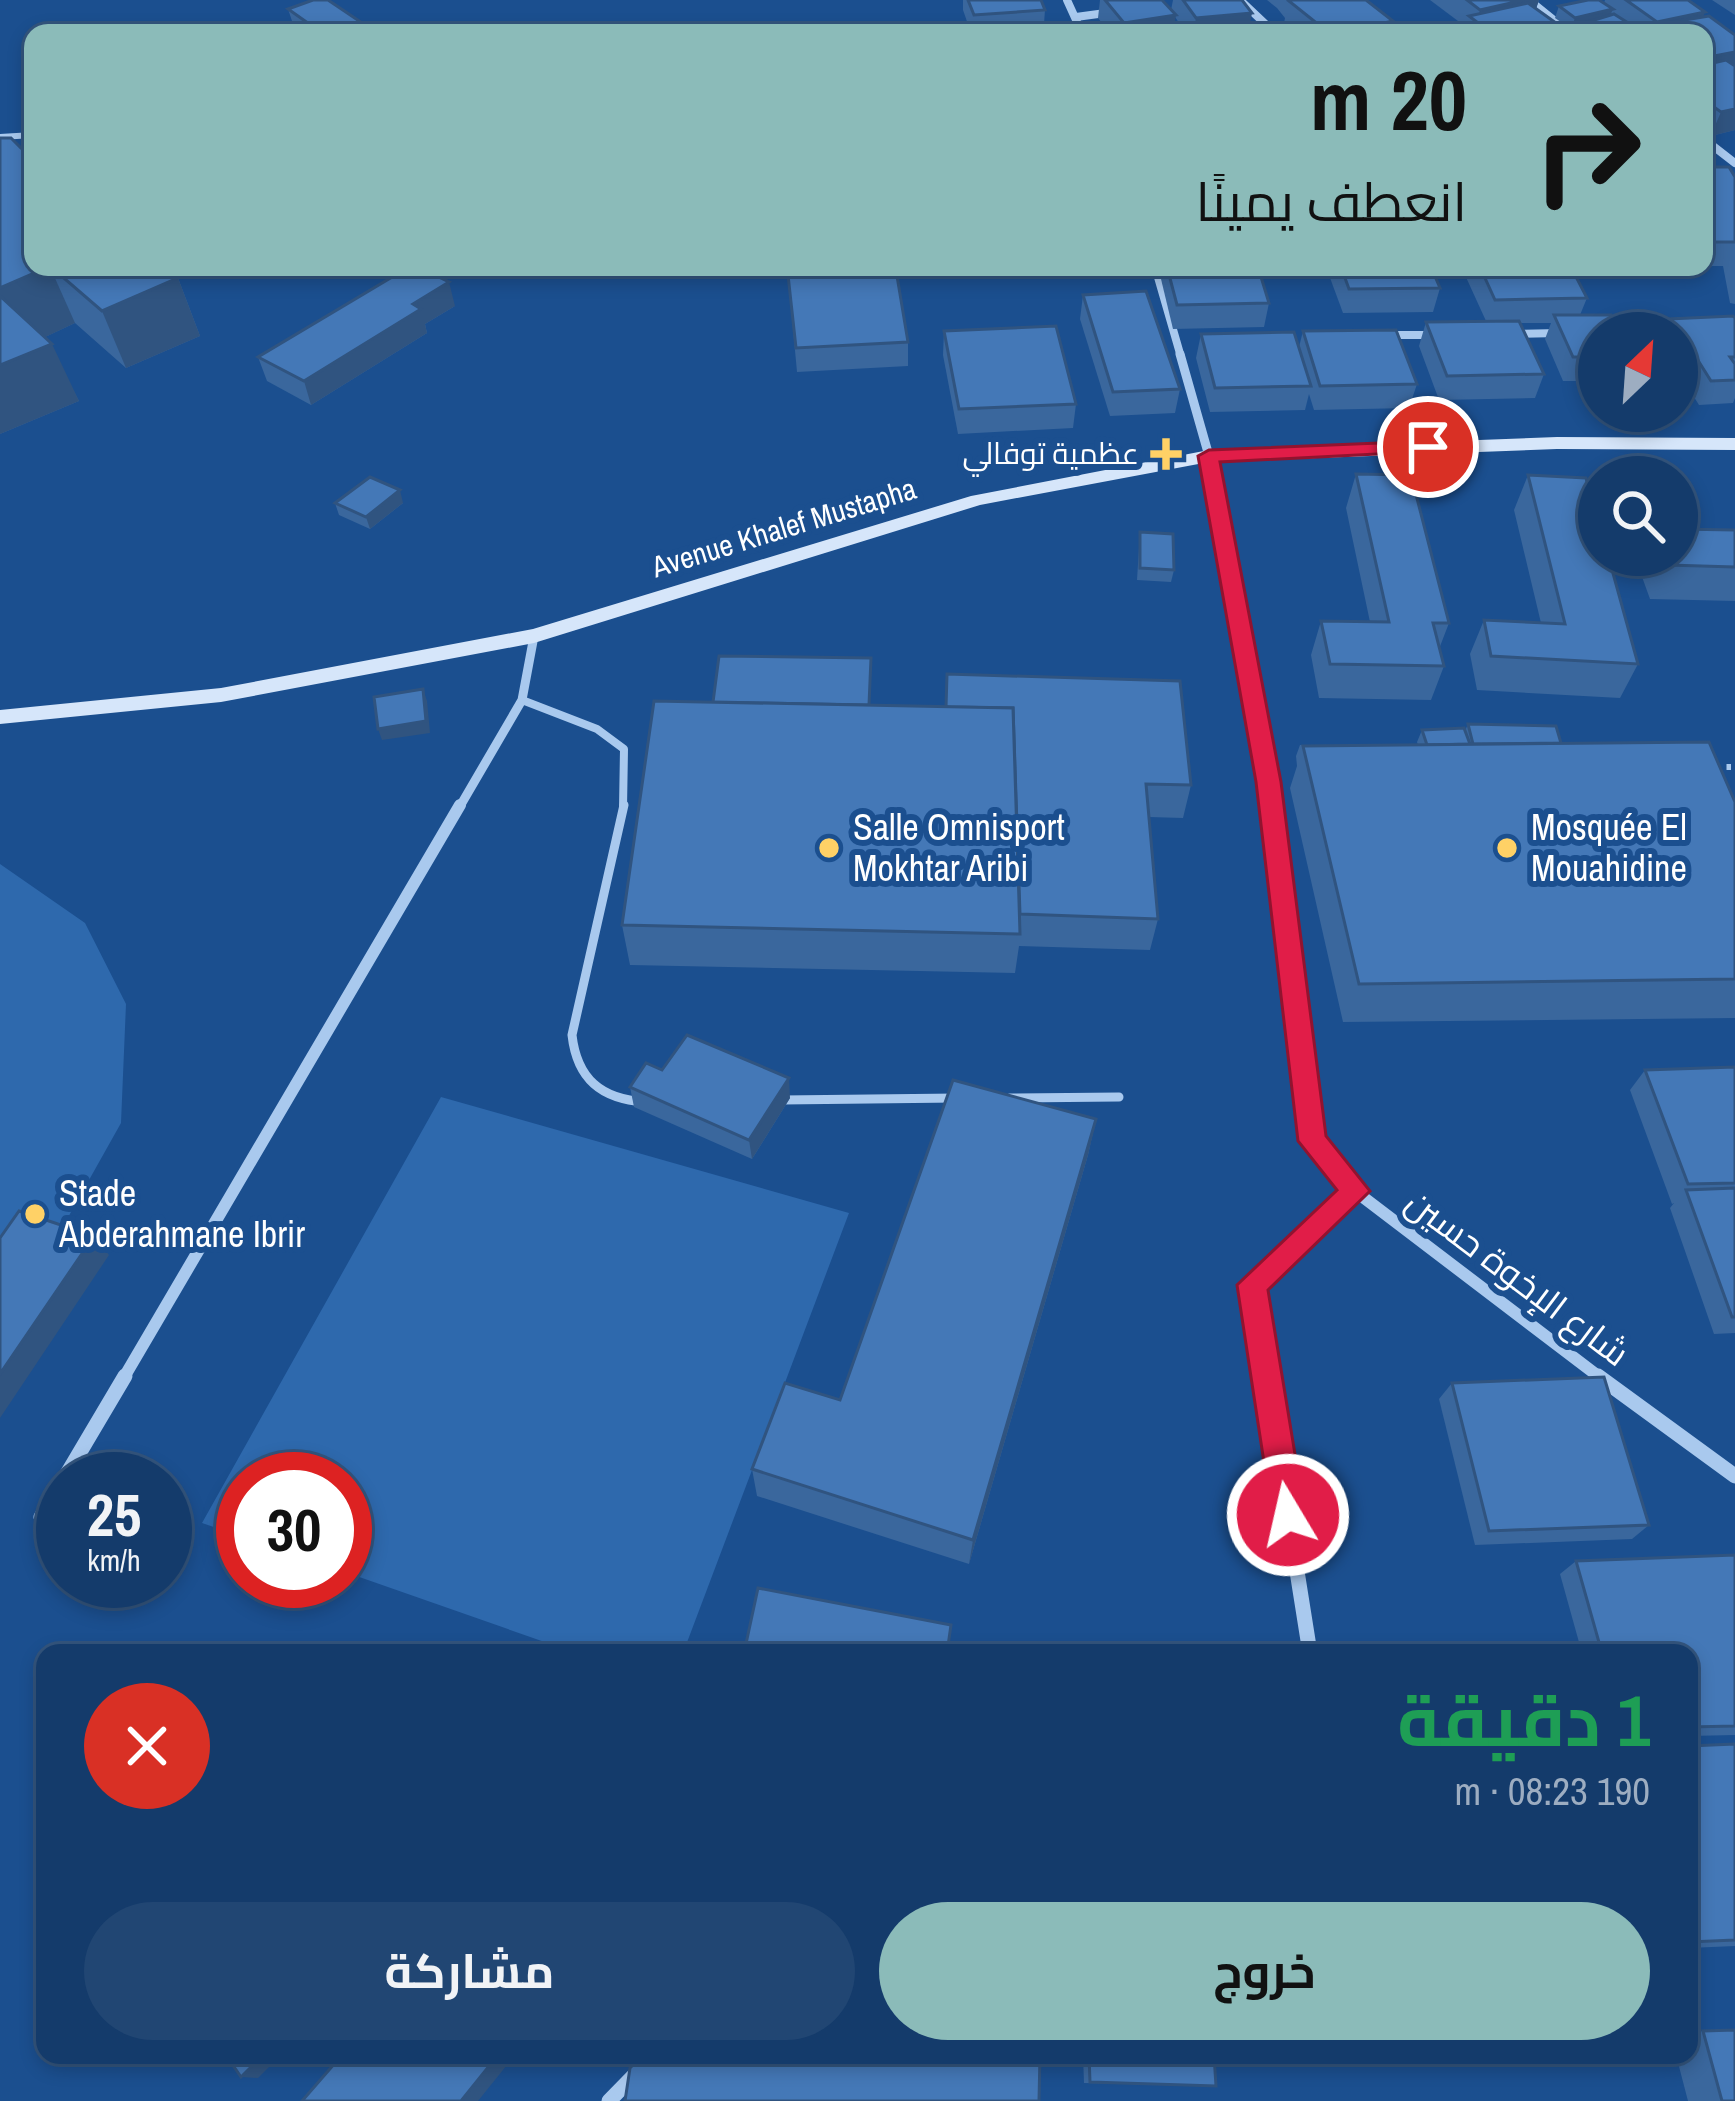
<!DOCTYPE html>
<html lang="ar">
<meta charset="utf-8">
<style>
body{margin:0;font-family:"Archivo Narrow",Cairo,sans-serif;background:#214673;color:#f1f3f6;direction:rtl;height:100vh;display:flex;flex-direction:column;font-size:45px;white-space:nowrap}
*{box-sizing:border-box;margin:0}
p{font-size:39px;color:#9dadc1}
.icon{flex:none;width:66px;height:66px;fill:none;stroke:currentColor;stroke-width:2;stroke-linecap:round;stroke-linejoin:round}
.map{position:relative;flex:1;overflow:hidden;direction:ltr}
.panel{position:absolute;left:36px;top:1644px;width:1662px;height:420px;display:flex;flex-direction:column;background:#143b6b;border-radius:24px;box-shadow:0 6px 18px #0003,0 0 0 3px #33557e;direction:rtl}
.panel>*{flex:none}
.hud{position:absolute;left:24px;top:24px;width:1689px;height:252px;border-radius:24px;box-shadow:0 6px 18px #0003,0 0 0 3px #33557e;direction:rtl;background:#8bbbb9;color:#111;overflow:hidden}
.needle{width:78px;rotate:25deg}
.controls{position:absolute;left:1578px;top:312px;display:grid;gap:24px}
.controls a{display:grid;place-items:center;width:120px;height:120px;border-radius:50%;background:#143b6b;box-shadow:0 6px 18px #0003,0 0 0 3px #33557e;font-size:60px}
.speed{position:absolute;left:36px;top:1452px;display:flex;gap:24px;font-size:60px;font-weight:700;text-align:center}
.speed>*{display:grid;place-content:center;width:156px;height:156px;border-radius:50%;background:#143b6b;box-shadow:0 6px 18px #0003,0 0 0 3px #33557e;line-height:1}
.speed small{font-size:30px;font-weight:400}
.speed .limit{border:18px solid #d22;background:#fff;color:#111}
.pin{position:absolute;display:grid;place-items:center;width:102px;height:102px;color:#fff;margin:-51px;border:6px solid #fff;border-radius:50%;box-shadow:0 3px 12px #0007}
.me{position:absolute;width:132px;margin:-66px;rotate:351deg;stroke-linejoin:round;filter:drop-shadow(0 0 9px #0008)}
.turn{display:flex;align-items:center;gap:42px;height:252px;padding:0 48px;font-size:54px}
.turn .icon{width:156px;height:156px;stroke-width:2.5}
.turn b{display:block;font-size:84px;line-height:102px}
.round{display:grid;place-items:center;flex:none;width:126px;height:126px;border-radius:63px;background:#214673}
.head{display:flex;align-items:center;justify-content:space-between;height:204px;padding:0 48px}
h1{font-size:72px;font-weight:700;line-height:90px;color:#1e9e55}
.button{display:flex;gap:24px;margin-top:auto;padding:24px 48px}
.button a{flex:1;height:138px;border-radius:72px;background:#8bbbb9;color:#111;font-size:48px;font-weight:700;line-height:138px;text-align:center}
.button a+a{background:#214673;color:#f1f3f6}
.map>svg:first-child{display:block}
.green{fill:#2e69ad}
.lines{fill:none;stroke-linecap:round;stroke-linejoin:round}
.path{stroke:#a9c9ee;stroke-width:6;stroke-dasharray:4.5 8;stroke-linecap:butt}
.lane-far2{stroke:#a9c9ee;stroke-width:6}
.lane-far1{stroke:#a9c9ee;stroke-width:8}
.lane{stroke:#a9c9ee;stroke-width:9}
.street-far3{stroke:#a9c9ee;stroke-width:8}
.street-far2{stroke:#a9c9ee;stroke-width:9}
.street-far1{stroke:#a9c9ee;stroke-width:12}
.street{stroke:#a9c9ee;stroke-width:15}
.secondary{fill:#d6e6fa;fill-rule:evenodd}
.wall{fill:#3a679d}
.shaded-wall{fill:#305480}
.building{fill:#4478b7;stroke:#305480;stroke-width:3}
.route{fill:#e11d48;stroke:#92132f;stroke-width:3}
.poi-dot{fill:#ffd166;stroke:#1b4f8f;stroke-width:4.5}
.labels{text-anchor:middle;stroke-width:12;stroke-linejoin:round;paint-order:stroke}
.far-poi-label{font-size:30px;fill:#fff;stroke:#1b4f8f;text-anchor:end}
.far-street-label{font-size:30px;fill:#fff;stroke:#1b4f8f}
.poi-label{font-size:36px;fill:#fff;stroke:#1b4f8f;text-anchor:start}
.street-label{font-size:36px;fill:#fff;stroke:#1b4f8f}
</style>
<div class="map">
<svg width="1735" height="2101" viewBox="0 0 1735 2101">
<rect width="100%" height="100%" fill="#1b4f8f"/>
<g class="green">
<path d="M0,864L85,923L126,1004L121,1123L20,1303L0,1383Z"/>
<path d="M441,1097L849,1213L683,1653H576L345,1572V1479H243V1537L202,1523Z"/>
</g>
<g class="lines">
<path class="path" d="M1714,767H1735"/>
<path class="lane-far2" d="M0,137L33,135"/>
<path class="lane-far1" d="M522,700L597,729L624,749L623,808"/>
<g class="lane">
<path d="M624,805L572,1035C577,1079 601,1099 645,1102"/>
<path d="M1010,1098L1119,1097"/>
<path d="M782,1100L957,1098"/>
</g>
<g class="street-far3">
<path d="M1067,0L1082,33"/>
<path d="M1240,0L1275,33"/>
<path d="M1529,0L1570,33"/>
<path d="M1076,17L1113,12"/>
<path d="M1704,139L1735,163"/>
<path d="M1155,267L1181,357"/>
<path d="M1513,334L1559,333"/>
<path d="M1387,335H1439"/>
</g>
<g class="street-far2">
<path d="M1180,354L1209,456L1272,808"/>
<path d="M459,808L522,700L534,636"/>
</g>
<g class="street-far1">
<path d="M1272,805L1312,1141L1355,1191L1602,1379"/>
<path d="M123,1379L460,805"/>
<path d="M1267,1379L1252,1285L1355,1191"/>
</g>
<g class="street">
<path d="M1266,1376L1310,1653"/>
<path d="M1598,1376L1735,1476"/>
<path d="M64,1479L125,1376"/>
<path d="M41,1517L63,1480"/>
<path d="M609,2101L654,2055"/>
</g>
<path class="secondary" d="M1557,437L1735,438V450L1557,449L1209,462L980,505L534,643L221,702L0,724V710L221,688L533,629L971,496L1209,450Z"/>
</g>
<g class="wall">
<path d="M952,0H1041L1045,10L1044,24L1064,33H971L963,10V0Z"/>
<path d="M1100,0H1162L1171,10L1173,0H1242L1249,28L1256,33H1186L1175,17L1173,33H1110L1098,18Z"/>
<path d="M1267,0H1366L1392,28L1401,33H1296L1284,23L1285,18L1277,8Z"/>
<path d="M1430,0H1539L1536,9L1570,33H1464L1466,27Z"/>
<path d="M1605,0H1688L1703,17L1735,130L1711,136L1704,153V33H1578L1580,27L1571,29L1555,18L1559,6L1604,3Z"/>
<path d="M1712,0H1735V15Z"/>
<path d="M288,9L377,33H296Z"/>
<path d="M0,138L21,148L178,278L200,336L126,368L75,323L45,337L79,401L0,434Z"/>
<path d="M1704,167L1735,177V304L1730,303L1723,266H1704Z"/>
<path d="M1163,267H1258L1269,303L1264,327L1173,329L1161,279Z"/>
<path d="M1326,267H1431L1440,288L1433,312L1343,313Z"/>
<path d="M1468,267H1571L1587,298L1580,315L1620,333L1625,321L1735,318V398L1733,403L1699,405L1682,378H1677V333H1599V381H1563L1545,339L1551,323H1520L1544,374L1535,398L1439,400L1419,346L1426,322L1486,321L1465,275Z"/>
<path d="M788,275L908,342V366L797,372Z"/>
<path d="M1083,295L1180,389L1175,413L1110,416L1080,319Z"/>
<path d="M455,306L425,324L427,333L311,405L267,381L258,357Z"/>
<path d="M944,331L1076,404L1073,428L958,434L943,355Z"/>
<path d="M1303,331L1417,384L1409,408L1314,410L1309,394L1305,410L1210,412L1196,358L1201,334L1299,347Z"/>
<path d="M1356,474L1449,623L1439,649L1444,666L1431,700L1319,698L1311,655L1321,621L1370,622L1346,508Z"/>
<path d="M1528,475L1638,664L1620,698L1477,690L1470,654L1484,620L1541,623L1514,510Z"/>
<path d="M335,503H403L370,529L339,515Z"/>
<path d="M1735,530V601L1650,599L1637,563L1640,555H1677Z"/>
<path d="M1140,532L1174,570L1171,582L1137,580Z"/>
<path d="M947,674L1191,785L1183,818L1149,817L1158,919L1150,950L1019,946L1015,973L630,965L622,925L870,705L945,707Z"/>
<path d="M1468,724L1561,743L1735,802V1018L1343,1022L1290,788L1297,766L1296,756L1300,745H1418L1417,742L1422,730L1465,731Z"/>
<path d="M1735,1067V1333L1714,1334L1670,1208L1674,1203L1672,1204L1630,1090L1645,1070Z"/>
<path d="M662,1070L790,1098L752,1159L634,1107L630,1087Z"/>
<path d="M1096,1119L1088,1155L969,1564L757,1496L752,1469L840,1400Z"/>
<path d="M1452,1383L1649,1525L1632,1539L1475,1545L1439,1399Z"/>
<path d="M1735,1555V1735L1689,1736V1653H1582L1560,1574L1576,1561Z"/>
<path d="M1735,1744V1946L1689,1948V1746Z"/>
<path d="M1703,2031L1735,2101H1688L1676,2055H1689V2033Z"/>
<path d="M1083,2055H1214L1216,2086L1084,2083Z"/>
</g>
<g class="shaded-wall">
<path d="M1524,0H1539L1532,20L1477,22L1480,10Z"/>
<path d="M1613,9L1608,21L1581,24L1580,27L1571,29L1575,18Z"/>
<path d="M1705,12L1697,33L1660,24L1656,33H1653L1657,22Z"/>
<path d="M1252,13L1248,33H1193L1196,18Z"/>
<path d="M1176,15L1173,33H1123L1124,23Z"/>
<path d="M1393,21L1390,33H1339Z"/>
<path d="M1735,52V73L1704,79V58Z"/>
<path d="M1735,109V130L1711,136L1704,153V137L1711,135L1721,112Z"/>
<path d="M48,267H50L75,323L22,348L0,302V288Z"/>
<path d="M178,278L200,336L126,368L102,311Z"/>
<path d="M449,282L455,306L425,324L427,333L311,405L304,381L413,304Z"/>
<path d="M52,344L79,401L0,434V365Z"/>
<path d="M400,490L403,503L370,529L366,517Z"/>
<path d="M423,689L427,701L430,733L382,740L378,729Z"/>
<path d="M789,1078L790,1098L752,1159L749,1140Z"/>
<path d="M1096,1119L1088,1155L969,1564L973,1540Z"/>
<path d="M94,1236L109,1255L0,1418V1374Z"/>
<path d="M263,2055H281L258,2078L241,2077Z"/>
<path d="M498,2055H515L478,2101H461Z"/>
</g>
<g class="building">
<path d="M313,0H328L377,33H322L288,9Z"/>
<path d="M968,0H1041L1045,10L974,15Z"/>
<path d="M1105,0H1162L1176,15L1124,23Z"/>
<path d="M1183,0H1242L1252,13L1196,18Z"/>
<path d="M1292,0H1366L1393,21L1339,33H1329L1289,1Z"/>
<path d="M1467,0H1524L1480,10Z"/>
<path d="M1588,0H1599L1613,9L1575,18L1559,6Z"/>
<path d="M1626,0H1688L1705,12L1657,22Z"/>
<path d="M1528,3L1570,33H1491L1469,16Z"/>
<path d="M1614,14L1633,26L1628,27L1638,33H1597L1581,24Z"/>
<path d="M1709,16L1735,35V52L1704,58V33H1671L1660,24Z"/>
<path d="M1061,24L1064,33H985L984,26Z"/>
<path d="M1250,28L1256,33H1221Z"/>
<path d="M1394,28L1401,33H1369Z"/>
<path d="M1726,60L1735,66V109L1721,112L1704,100V65Z"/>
<path d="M0,138H11L21,148L28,146L33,151V267H48L0,288Z"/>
<path d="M1704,167H1729L1735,177V242H1704Z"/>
<path d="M51,267H164L178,278L102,311Z"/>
<path d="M409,267H418L449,282L413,304L421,309L304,381L258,357Z"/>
<path d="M1167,267H1258L1269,303L1177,305Z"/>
<path d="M1341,267H1431L1440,288L1349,289Z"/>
<path d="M1480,267H1571L1587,298L1495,300Z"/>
<path d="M896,270L908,342L796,348L788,275Z"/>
<path d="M1146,291L1180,389L1113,392L1083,295Z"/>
<path d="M0,296L52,344L0,365Z"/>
<path d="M1554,315H1611L1620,333H1599V357H1573Z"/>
<path d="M1733,316L1735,318V357H1730L1735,364V380L1711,381L1694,354L1677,355V333H1633L1625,321Z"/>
<path d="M1519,321L1544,374L1447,376L1426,322Z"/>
<path d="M1056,326L1076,404L959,409L944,331Z"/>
<path d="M1396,330L1417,384L1320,386L1303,331Z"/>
<path d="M1294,332L1311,386L1215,388L1201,334Z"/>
<path d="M1356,474L1411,475L1449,623H1433L1444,666L1330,664L1321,621L1389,622Z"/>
<path d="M1528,475L1586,478L1599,524V555H1608L1638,664L1491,656L1484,620L1565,624Z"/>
<path d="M370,477L400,490L366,517L335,503Z"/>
<path d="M1677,529L1735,530V567L1668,565L1664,555H1677Z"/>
<path d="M1140,532L1173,534L1174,570L1140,568Z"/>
<path d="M719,656L871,658L869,705L713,702Z"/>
<path d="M947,674L1180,681L1191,785L1146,784L1158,919L1020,914L1013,708L946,707Z"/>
<path d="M423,689L426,721L378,729L374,697Z"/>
<path d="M654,701L1013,708L1020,934L622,925Z"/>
<path d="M1468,724L1556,726L1561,743L1473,744Z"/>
<path d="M1464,728L1470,744L1427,745L1422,730Z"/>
<path d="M1709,742L1735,802V979L1359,984L1303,746Z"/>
<path d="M687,1035L789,1078L749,1140L630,1087L646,1063L662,1070Z"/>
<path d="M1735,1067V1183L1688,1184L1645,1070Z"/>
<path d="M953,1080L1096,1119L973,1540L752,1469L785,1383L840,1400Z"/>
<path d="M1735,1188V1317H1732L1686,1190Z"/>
<path d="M19,1211L94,1236L0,1374V1238Z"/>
<path d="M1604,1377L1649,1525L1489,1531L1452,1383Z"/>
<path d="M1735,1555V1726L1689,1727V1653H1602L1576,1561Z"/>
<path d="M758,1588L951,1625L947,1653H744Z"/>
<path d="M1735,1744V1940L1689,1942V1746Z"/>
<path d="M1735,2030V2101H1722L1703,2031Z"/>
<path d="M226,2055H263L241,2077Z"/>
<path d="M342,2055H498L461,2101H302Z"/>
<path d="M643,2055H1040L1039,2101H625L630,2068Z"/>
<path d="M1089,2055H1214L1216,2086L1090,2082Z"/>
</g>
<path class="route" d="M1428,441L1435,443V451L1220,462L1281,782L1326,1136L1370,1191L1268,1290L1305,1515L1300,1526L1288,1531L1277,1526L1272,1515L1237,1285L1337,1190L1298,1141L1256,782L1198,456L1209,450Z"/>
<g class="poi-dot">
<path d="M1160 436h12v12h12v12h-12v12h-12v-12h-12v-12h12z"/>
<circle cx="829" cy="848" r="12"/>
<circle cx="1507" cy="848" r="12"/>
<circle cx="35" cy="1214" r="12"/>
</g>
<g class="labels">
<g class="far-poi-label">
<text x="1139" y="464">عظمية توفالي</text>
</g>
<g class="far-street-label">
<text transform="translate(784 528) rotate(-17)" y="10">Avenue Khalef Mustapha</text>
</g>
<g class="poi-label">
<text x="853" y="840">Salle Omnisport<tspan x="853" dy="41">Mokhtar Aribi</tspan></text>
<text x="1531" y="840">Mosquée El<tspan x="1531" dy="41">Mouahidine</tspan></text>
<text x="59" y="1206">Stade<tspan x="59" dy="41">Abderahmane Ibrir</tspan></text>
</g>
<g class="street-label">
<text transform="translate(1518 1277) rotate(37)" y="13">شارع الإخوة حسين</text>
</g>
</g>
</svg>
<div class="controls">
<a><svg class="needle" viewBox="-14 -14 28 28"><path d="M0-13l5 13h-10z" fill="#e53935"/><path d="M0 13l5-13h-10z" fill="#9dadc1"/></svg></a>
<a><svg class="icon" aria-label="search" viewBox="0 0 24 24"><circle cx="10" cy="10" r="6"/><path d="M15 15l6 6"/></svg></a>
</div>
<div class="speed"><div>25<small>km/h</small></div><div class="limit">30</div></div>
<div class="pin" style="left:1428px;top:447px;background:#d93025"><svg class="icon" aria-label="arrive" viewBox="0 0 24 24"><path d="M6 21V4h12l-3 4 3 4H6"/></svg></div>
<svg class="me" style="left:1288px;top:1515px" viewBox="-20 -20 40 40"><circle r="17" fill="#e11d48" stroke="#fff" stroke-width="3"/><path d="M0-11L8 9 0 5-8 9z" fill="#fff"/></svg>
<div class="hud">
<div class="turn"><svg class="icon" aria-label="right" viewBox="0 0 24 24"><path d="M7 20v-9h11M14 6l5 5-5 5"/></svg><div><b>20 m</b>انعطف يمينًا</div></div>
</div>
<section class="panel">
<div class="head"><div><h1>1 دقيقة</h1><p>190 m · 08:23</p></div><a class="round" style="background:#d93025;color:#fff"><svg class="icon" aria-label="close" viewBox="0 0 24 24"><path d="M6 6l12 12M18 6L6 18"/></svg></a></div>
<div class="button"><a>خروج</a><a>مشاركة</a></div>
</section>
</div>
